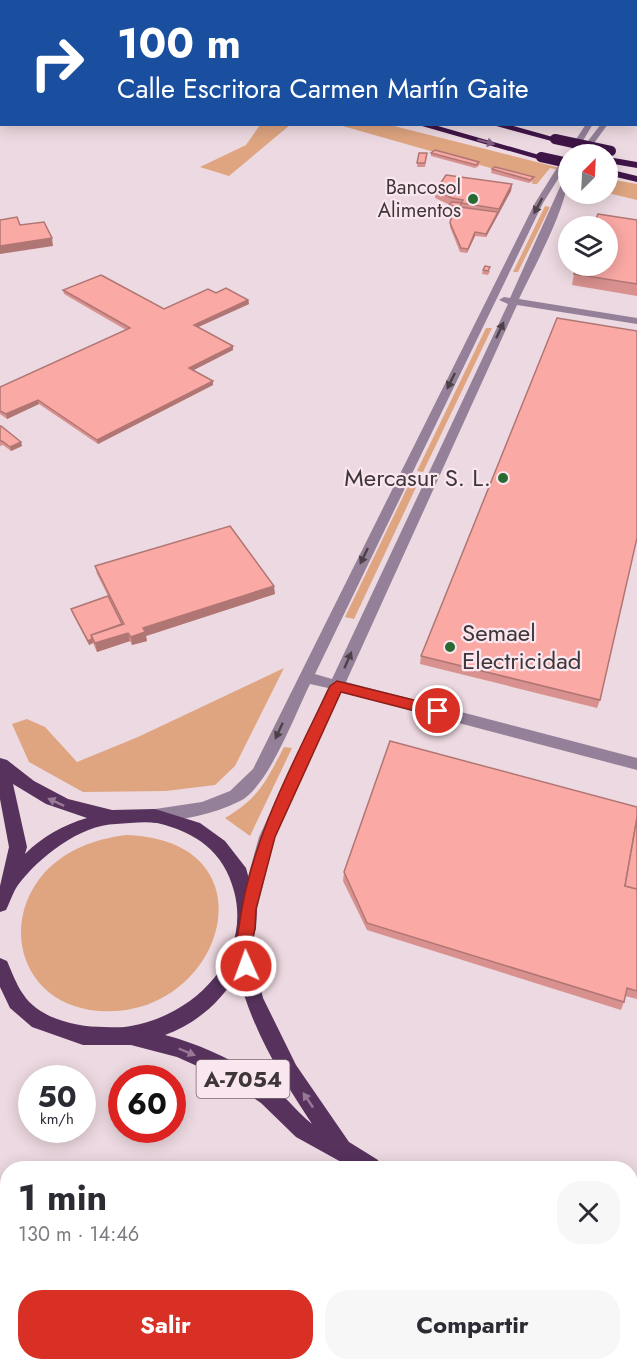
<!DOCTYPE html>
<html lang="es">
<meta charset="utf-8">
<style>
body{margin:0;font-family:Jost,sans-serif;background:#f7f7f7;color:#2b2b33;height:100vh;display:flex;flex-direction:column;font-size:22px;white-space:nowrap}
*{box-sizing:border-box;margin:0}
p{font-size:20px;color:#7c7c81}
.icon{flex:none;width:33px;height:33px;fill:none;stroke:currentColor;stroke-width:2;stroke-linecap:round;stroke-linejoin:round}
.map{position:relative;flex:1;overflow:hidden}
.panel{position:absolute;left:0px;top:1161px;width:638px;height:210px;display:flex;flex-direction:column;background:#fff;border-radius:24px 24px 0 0;box-shadow:0 3px 15px #0003}
.panel>*{flex:none}
.top-card{position:absolute;left:0px;top:0px;width:638px;height:126px;box-shadow:0 3px 15px #0003;background:#1a4fa0;color:#fff;overflow:hidden}
.needle{width:39px;rotate:24deg}
.controls{position:absolute;left:558px;top:144px;display:grid;gap:12px}
.controls a{display:grid;place-items:center;width:60px;height:60px;border-radius:50%;background:#fff;box-shadow:0 3px 15px #0003;font-size:30px}
.speed{position:absolute;left:18px;top:1065px;display:flex;gap:12px;font-size:30px;font-weight:700;text-align:center}
.speed>*{display:grid;place-content:center;width:78px;height:78px;border-radius:50%;background:#fff;box-shadow:0 3px 15px #0003;line-height:1}
.speed small{font-size:15px;font-weight:400}
.speed .limit{border:9px solid #d22;background:#fff;color:#111}
.pin{position:absolute;display:grid;place-items:center;width:51px;height:51px;color:#fff;margin:-26px;border:3px solid #fff;border-radius:50%;box-shadow:0 2px 6px #0007}
.me{position:absolute;width:66px;margin:-33px;rotate:358deg;stroke-linejoin:round;filter:drop-shadow(0 0 4px #0008)}
.turn{display:flex;align-items:center;gap:21px;height:126px;padding:0 18px;font-size:27px}
.turn .icon{width:78px;height:78px;stroke-width:2.5}
.turn b{display:block;font-size:42px;line-height:51px}
.round{display:grid;place-items:center;flex:none;width:63px;height:63px;border-radius:24px;background:#f7f7f7}
.summary{display:flex;align-items:center;justify-content:space-between;height:102px;padding:0 18px}
h1{font-size:36px;font-weight:700;line-height:45px}
.action{display:flex;gap:12px;margin-top:auto;padding:12px 18px}
.action a{flex:1;height:69px;border-radius:24px;background:#d93025;color:#fff;font-size:24px;font-weight:700;line-height:69px;text-align:center}
.action a+a{background:#f7f7f7;color:#2b2b33}
.map>svg:first-child{display:block}
.green{fill:#dea580}
.lines{fill:none;stroke-linecap:round;stroke-linejoin:round}
.minor{fill:#948099;fill-rule:evenodd}
.major{fill:#56325d;fill-rule:evenodd}
.highway{fill:#3f1547;fill-rule:evenodd}
.highway-bridge{stroke:#3f1547;stroke-width:10}
.wall{fill:#d8918e}
.shaded-wall{fill:#b07674}
.building{fill:#fba9a5;stroke:#b07674;stroke-width:1.5}
.oneway{fill:#805e81}
.oneway2{fill:#4b4147}
.oneway3{fill:#987a97}
.route{fill:#d93025;stroke:#8d1f18;stroke-width:1.5}
.poi-dot{fill:#296932;stroke:#fae6ee;stroke-width:2}
.labels{text-anchor:middle;stroke-width:4.5;stroke-linejoin:round;paint-order:stroke}
.far-poi-label{font-size:20px;fill:#3e3639;stroke:#fae6ee;text-anchor:end}
.shield{fill:#fae6ee;stroke:#766b6f;stroke-width:1.5}
.shield-label{font-size:22px;font-weight:bold;fill:#3e3639}
.poi-label{font-size:24px;fill:#3e3639;stroke:#fae6ee;text-anchor:end}
</style>
<div class="map">
<svg width="637" height="1371" viewBox="0 0 637 1371">
<rect width="100%" height="100%" fill="#edd9e1"/>
<g class="green">
<path d="M260,125H290L229,176L200,167L246,145Z"/>
<path d="M339,125H390L568,170V172L550,168L537,184H532L533,180Z"/>
<path d="M608,179L637,184V200L608,193Z"/>
<path d="M545,206L550,207L518,272H513Z"/>
<path d="M486,328H492L423,472L417,471Z"/>
<path d="M411,480L419,481L354,619L345,617Z"/>
<path d="M284,668L235,766L215,785L166,791L83,792L29,762L12,724L27,719L45,727L77,762L138,737Z"/>
<path d="M284,747L292,748L250,836L225,818C260,797 266,781 284,747Z"/>
<path d="M126,835C282,840 221,1029 90,1010C20,999 0,922 45,872C67,849 95,839 126,835Z"/>
</g>
<g class="lines">
<g class="minor">
<path d="M636,51H637L636,56Z"/>
<path d="M636,74H637L636,80Z"/>
<path d="M586,124H593L578,149H572L571,147Z"/>
<path d="M601,124H608L586,154H578Z"/>
<path d="M565,155H568V163L543,203L315,674L332,679L508,304L499,300L504,297L510,298L564,178L568,176C568,206 533,269 519,299L637,318V324L517,305L346,682L637,758V770L341,692L275,837L257,909L254,915L248,917L242,915L239,909L259,837L328,688L310,684C295,714 269,786 240,801C213,815 184,819 155,823L149,821L147,816L149,811L155,809L202,802L230,791L253,769L535,203Z"/>
<path d="M0,1199L8,1202V1231L0,1228Z"/>
<path d="M19,1364H43L40,1371H16Z"/>
</g>
<g class="major">
<path d="M0,758L7,760L34,781L68,799L112,810L155,809L200,823L225,841L246,868L257,909L256,928L251,949L263,998L296,1065L349,1142L378,1160L380,1168H352L296,1137L261,1103L226,1079L177,1057L131,1045H83L32,1027L10,1008L0,987V958L7,961C12,972 16,984 23,994C39,1019 77,1027 104,1027C113,1027 123,1028 131,1026C194,1015 252,958 234,891C224,852 196,832 157,823C145,821 129,823 116,824C80,825 39,857 18,885C13,892 10,902 6,910L0,912V886L9,847L0,799ZM13,784L46,804L87,818C63,825 42,837 25,854L27,847ZM238,973C251,1028 281,1077 312,1124C298,1113 288,1099 274,1088C243,1064 203,1045 165,1035C196,1024 222,1001 238,973Z"/>
<path d="M630,1309L637,1312V1336L630,1333Z"/>
</g>
<g class="highway">
<rect x="0" y="31" width="2" height="4"/>
<path d="M415,124H431L546,157L541,160Z"/>
<path d="M489,124H506L560,139L555,142Z"/>
<path d="M608,157L637,162V168L608,163Z"/>
<path d="M608,169L637,176V182L608,175Z"/>
</g>
<g class="highway-bridge">
<path d="M555,139L611,151"/>
<path d="M541,157L568,163"/>
</g>
</g>
<g class="wall">
<path d="M419,153H427L425,167H417Z"/>
<path d="M431,153L479,162V166L475,168L431,156Z"/>
<path d="M492,169L534,177L533,181L529,183L491,173Z"/>
<path d="M512,184L511,191L486,237L475,236L467,253L460,252L450,227L453,209H449L450,205L435,198L436,190Z"/>
<path d="M637,220V296L572,285L574,274Z"/>
<path d="M483,270L490,271L488,275L482,274Z"/>
<path d="M63,290L164,309L216,293L248,300L249,304L198,327L233,350L193,370L213,381V385L98,444L39,404L7,419L0,414V387L126,330L64,294Z"/>
<path d="M0,426L22,446L11,451L3,445L0,446Z"/>
<path d="M95,566L275,594L146,636L147,641L132,645L130,641L97,652L93,643L89,645L72,613L71,609L108,596L97,574Z"/>
<path d="M421,656L600,700L597,708L420,664Z"/>
<path d="M637,807V999L625,996L624,1002L621,1010L367,930L343,881L344,872Z"/>
</g>
<g class="shaded-wall">
<path d="M512,184L511,191L486,237V234L498,212L499,209Z"/>
<path d="M475,232V236L467,253L468,249Z"/>
<path d="M52,238L53,246L0,254V246Z"/>
<path d="M248,300L249,304L194,329V325Z"/>
<path d="M233,346V350L190,372L189,368Z"/>
<path d="M213,381V385L98,444L97,440Z"/>
<path d="M38,400L39,404L7,419L6,414Z"/>
<path d="M21,442L22,446L11,451L10,447Z"/>
<path d="M274,586L275,594L146,636L147,641L132,645L131,637L143,628Z"/>
<path d="M128,633L130,641L97,652L95,643Z"/>
<path d="M92,639L93,643L89,645L88,641Z"/>
</g>
<g class="building">
<path d="M542,0H601L614,2H541Z"/>
<path d="M435,150L479,162L476,165L431,153Z"/>
<path d="M419,153H427L425,163H417Z"/>
<path d="M495,167L534,177L530,180L492,169Z"/>
<path d="M446,175L512,184L499,209L461,203L463,200L452,198L436,190Z"/>
<path d="M452,202L462,203H461L460,207L498,212L486,234L475,232L468,249L461,248L450,223L454,206L449,205Z"/>
<path d="M598,214L637,220V284L574,274L577,266H608V226H593Z"/>
<path d="M17,217L20,225L44,222L52,238L0,246V220Z"/>
<path d="M485,266L490,267L488,271L483,270Z"/>
<path d="M101,275L164,309L208,289L216,293L226,288L248,300L194,325L233,346L189,368L213,381L97,440L38,400L6,414L0,411V387L130,328L63,290Z"/>
<path d="M557,318L637,331V538L600,700L421,656Z"/>
<path d="M0,426H1L21,442L10,447L2,441H0Z"/>
<path d="M230,526L274,586L143,628L145,632L131,637L128,633L95,643L91,635L124,624L95,566Z"/>
<path d="M108,596L122,624L91,635L92,639L88,641L71,609Z"/>
<path d="M390,741L637,807V818L625,886L637,889V991L627,988L624,1002L367,923L344,872Z"/>
<path d="M637,818V889L625,886Z"/>
<path d="M206,1364H209L223,1371H203Z"/>
</g>
<defs><path id="oneway-solid" d="M-6-.8H1V-3.2L6.5 0L1 3.2V.8H-6Z" transform="scale(1.5)"/></defs>
<use class="oneway" href="#oneway-solid" transform="translate(486 142) rotate(15)"/>
<g class="oneway2">
<use href="#oneway-solid" transform="translate(538 206) rotate(118)"/>
<use href="#oneway-solid" transform="translate(500 330) rotate(-65)"/>
<use href="#oneway-solid" transform="translate(451 381) rotate(116)"/>
<use href="#oneway-solid" transform="translate(364 556) rotate(116)"/>
<use href="#oneway-solid" transform="translate(348 660) rotate(-66)"/>
<use href="#oneway-solid" transform="translate(279 731) rotate(115)"/>
</g>
<g class="oneway3">
<use href="#oneway-solid" transform="translate(56 802) rotate(-155)"/>
<use href="#oneway-solid" transform="translate(187 1052) rotate(23)"/>
<use href="#oneway-solid" transform="translate(308 1100) rotate(-124)"/>
</g>
<path class="route" d="M337,681L438,706L445,711L438,717L341,692L275,837L256,909L255,928L250,949L254,966L252,971L246,973L240,971C230,950 236,947 239,927C250,840 293,764 330,686Z"/>
<g class="poi-dot">
<circle cx="473" cy="199" r="6"/>
<circle cx="503" cy="478" r="6"/>
<circle cx="450" cy="647" r="6"/>
</g>
<g class="labels">
<g class="far-poi-label">
<text x="461" y="194">Bancosol<tspan x="461" dy="23">Alimentos</tspan></text>
</g>
<rect class="shield" x="196.5" y="1060" width="93" height="38" rx="4.5"/>
<g class="shield-label">
<text x="243" y="1087">A-7054</text>
</g>
<g class="poi-label">
<text x="491" y="486">Mercasur S. L.</text>
<text x="462" y="641" text-anchor="start">Semael<tspan x="462" dy="28">Electricidad</tspan></text>
</g>
</g>
</svg>
<div class="controls">
<a><svg class="needle" viewBox="-14 -14 28 28"><path d="M0-13l5 13h-10z" fill="#e53935"/><path d="M0 13l5-13h-10z" fill="#7c7c81"/></svg></a>
<a><svg class="icon" aria-label="layers" viewBox="0 0 24 24"><path d="M12 4l9 5-9 5-9-5zM3 14l9 5 9-5"/></svg></a>
</div>
<div class="speed"><div>50<small>km/h</small></div><div class="limit">60</div></div>
<div class="pin" style="left:438px;top:711px;background:#d93025"><svg class="icon" aria-label="arrive" viewBox="0 0 24 24"><path d="M6 21V4h12l-3 4 3 4H6"/></svg></div>
<svg class="me" style="left:246px;top:966px" viewBox="-20 -20 40 40"><circle r="17" fill="#d93025" stroke="#fff" stroke-width="3"/><path d="M0-11L8 9 0 5-8 9z" fill="#fff"/></svg>
<div class="top-card">
<div class="turn"><svg class="icon" aria-label="right" viewBox="0 0 24 24"><path d="M7 20v-9h11M14 6l5 5-5 5"/></svg><div><b>100 m</b>Calle Escritora Carmen Martín Gaite</div></div>
</div>
<section class="panel">
<div class="summary"><div><h1>1 min</h1><p>130 m · 14:46</p></div><a class="round"><svg class="icon" aria-label="close" viewBox="0 0 24 24"><path d="M6 6l12 12M18 6L6 18"/></svg></a></div>
<div class="action"><a>Salir</a><a>Compartir</a></div>
</section>
</div>
